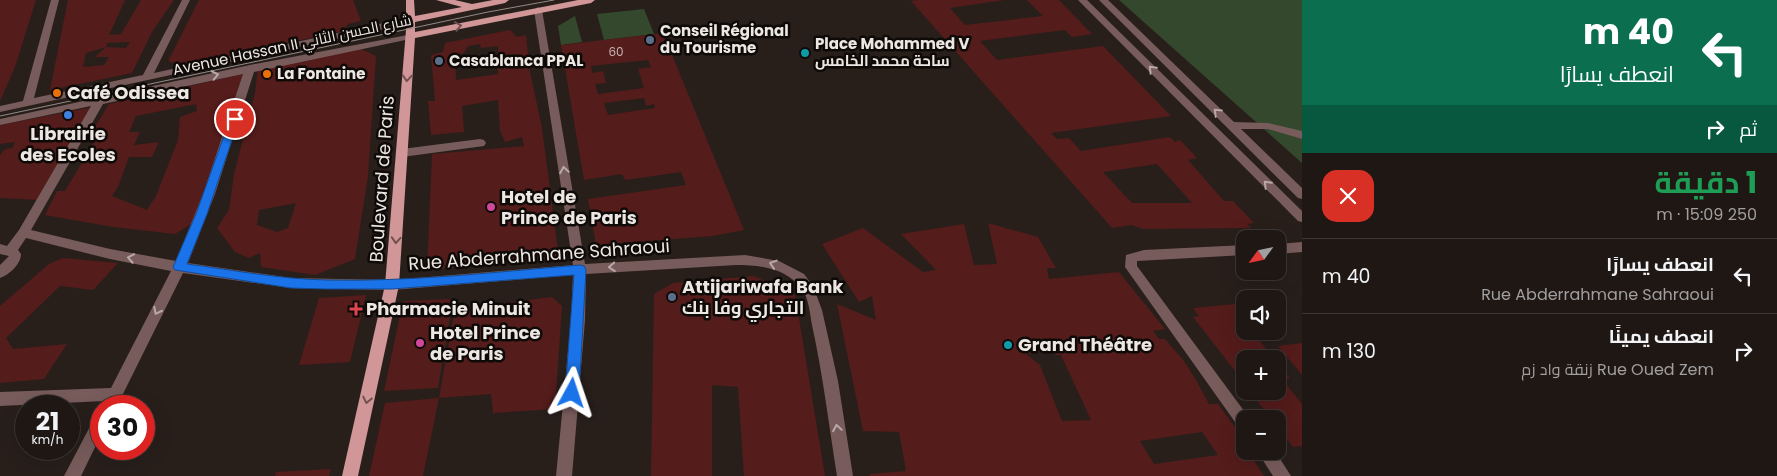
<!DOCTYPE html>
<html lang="ar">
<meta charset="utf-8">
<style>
body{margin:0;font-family:Poppins,Cairo,sans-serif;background:#2b2422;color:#f1f3f6;direction:rtl;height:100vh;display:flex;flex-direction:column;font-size:19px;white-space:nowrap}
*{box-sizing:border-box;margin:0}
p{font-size:16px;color:#a19fa0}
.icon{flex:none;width:28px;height:28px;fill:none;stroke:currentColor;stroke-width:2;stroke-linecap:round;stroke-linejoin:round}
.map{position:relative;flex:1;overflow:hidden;direction:ltr}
.panel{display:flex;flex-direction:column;background:#1e1714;width:475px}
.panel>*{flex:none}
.hud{background:#0b6e4f;color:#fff;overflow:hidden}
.needle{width:32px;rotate:237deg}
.tools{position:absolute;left:1236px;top:230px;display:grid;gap:10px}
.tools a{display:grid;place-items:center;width:50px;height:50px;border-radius:10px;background:#1e1714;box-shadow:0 5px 20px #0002,0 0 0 1px #3c3634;font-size:25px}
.speed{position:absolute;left:15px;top:395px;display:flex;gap:10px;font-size:25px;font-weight:700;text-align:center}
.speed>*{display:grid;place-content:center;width:65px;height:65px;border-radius:50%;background:#1e1714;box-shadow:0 5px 20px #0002,0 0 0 1px #3c3634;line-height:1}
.speed small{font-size:12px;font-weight:400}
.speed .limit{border:8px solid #d22;background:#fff;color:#111}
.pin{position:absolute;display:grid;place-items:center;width:42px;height:42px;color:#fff;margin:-21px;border:2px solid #fff;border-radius:50%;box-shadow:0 1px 5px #0007}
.me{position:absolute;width:55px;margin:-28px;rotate:5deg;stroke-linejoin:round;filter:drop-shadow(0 0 4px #0008)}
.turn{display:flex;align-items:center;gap:18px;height:105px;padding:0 20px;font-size:22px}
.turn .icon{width:65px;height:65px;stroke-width:2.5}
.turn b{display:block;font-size:35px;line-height:42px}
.then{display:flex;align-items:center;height:48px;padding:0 20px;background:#0003;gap:10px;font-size:19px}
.round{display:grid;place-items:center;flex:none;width:52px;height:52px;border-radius:15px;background:#2b2422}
.headline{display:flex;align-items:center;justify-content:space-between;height:85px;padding:0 20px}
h1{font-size:30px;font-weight:700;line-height:38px;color:#1e9e55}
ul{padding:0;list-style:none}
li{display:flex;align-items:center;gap:15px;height:75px;padding:0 20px;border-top:1px solid #3c3634}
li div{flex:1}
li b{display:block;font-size:19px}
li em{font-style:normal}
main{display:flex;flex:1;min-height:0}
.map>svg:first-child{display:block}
.green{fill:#33482c}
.building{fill:#541c1b;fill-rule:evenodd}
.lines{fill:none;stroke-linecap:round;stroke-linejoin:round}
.minor{fill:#785c5c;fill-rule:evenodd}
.major{fill:#d19697;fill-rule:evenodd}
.tram{stroke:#918a87;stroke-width:1}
.oneway{stroke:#705050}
.oneway2{stroke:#b8a8a7}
.route{fill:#1a73e8;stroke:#114b97}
.service-dot{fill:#5c6f8a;stroke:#0e0a08;stroke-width:2}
.culture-dot{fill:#0f9aa8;stroke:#0e0a08;stroke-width:2}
.food-dot{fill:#e8710a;stroke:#0e0a08;stroke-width:2}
.shop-dot{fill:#3f7fe0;stroke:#0e0a08;stroke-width:2}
.hotel-dot{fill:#d1479c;stroke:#0e0a08;stroke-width:2}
.health-dot{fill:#e0444e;stroke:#0e0a08;stroke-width:2}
.labels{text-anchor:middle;stroke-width:5;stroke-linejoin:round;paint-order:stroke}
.far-number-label{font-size:12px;fill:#c7b4b2}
.far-poi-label{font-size:15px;font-weight:bold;fill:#ede7e4;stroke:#0e0a08;text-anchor:start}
.far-street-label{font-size:15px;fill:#ede7e4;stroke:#0e0a08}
.poi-label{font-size:18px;font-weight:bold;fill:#ede7e4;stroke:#0e0a08;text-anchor:start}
.street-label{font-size:18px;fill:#ede7e4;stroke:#0e0a08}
</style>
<main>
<section class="panel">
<div class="hud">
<div class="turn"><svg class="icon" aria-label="left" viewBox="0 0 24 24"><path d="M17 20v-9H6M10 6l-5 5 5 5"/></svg><div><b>40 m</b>انعطف يسارًا</div></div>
<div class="then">ثم<svg class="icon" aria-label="right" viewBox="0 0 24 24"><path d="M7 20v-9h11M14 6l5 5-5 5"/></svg></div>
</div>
<div class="headline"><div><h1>1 دقيقة</h1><p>250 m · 15:09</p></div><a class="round" style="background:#d93025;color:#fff"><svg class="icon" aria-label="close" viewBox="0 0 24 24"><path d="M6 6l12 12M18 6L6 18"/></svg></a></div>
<ul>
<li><svg class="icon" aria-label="left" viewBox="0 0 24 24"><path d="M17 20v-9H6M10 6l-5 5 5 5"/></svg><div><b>انعطف يسارًا</b><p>Rue Abderrahmane Sahraoui</p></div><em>40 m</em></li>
<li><svg class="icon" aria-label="right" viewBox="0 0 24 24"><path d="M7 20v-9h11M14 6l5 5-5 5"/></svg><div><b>انعطف يمينًا</b><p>Rue Oued Zem زنقة واد زم</p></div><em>130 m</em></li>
</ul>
</section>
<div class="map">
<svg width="1302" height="476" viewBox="0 0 1302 476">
<rect width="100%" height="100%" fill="#281f1b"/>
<g class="green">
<path d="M1119,0H1302V163Z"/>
<path d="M644,9L654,34L604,40L597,14Z"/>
<path d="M575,16L582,42L561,45L558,26Z"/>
</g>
<g class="building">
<path d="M0,0H36L15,67L0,101Z"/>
<path d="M68,0H125L109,35L121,34L141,0H174L152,32L132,73L50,90ZM130,42L126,48L106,47L107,43ZM106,47L95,57H109L104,65L83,67L86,53Z"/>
<path d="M199,0H353L361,21L348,24L343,31L180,66L168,61Z"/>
<path d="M918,0H1004L950,8L965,25L1043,16L1027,0H1059L1092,34L1072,37L1065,30L980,41L997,60L1103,46L1171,116L1051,133L1057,139L1069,138L1081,151L1170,137L1175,142L1180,140L1197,158L1188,160L1224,201H1233L1254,223L1247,224L1251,228L1143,229L1132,225L1112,228L911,1ZM1157,164L1192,203H1132L1103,172Z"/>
<path d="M510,30L517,37L526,35L530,72L542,128L559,259L427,270L432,154L524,146L522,137L505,142L500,131L498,100L462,106L464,132L431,135L428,101H435L431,55L443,52L445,43ZM480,44L481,48L498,46V74L456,80L455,55L464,53L468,46Z"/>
<path d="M663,33L744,230L713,236L596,245L588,199L686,185L681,172L625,180L622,174L584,180L561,45ZM648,60L651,67L638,69L644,88L598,94L595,84L606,83L603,71L592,73L591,66ZM644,98L646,106L654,104L655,108L608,115L604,103Z"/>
<path d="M359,48L376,56L368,176L355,259L315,275L261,267L260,253L249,258L235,252L217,228L229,210L234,174L255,93L258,67ZM296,203L288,228L277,232L257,225L259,210Z"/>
<path d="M243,74L193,223L175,234L113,227L45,215L57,191H65L99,134L102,129L93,130L109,104ZM196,104L197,111L180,117L178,140L156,196L147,210L112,196L118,187L129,157H152L159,142L134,145L140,132H129L136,116Z"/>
<path d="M93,107L39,200L0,198V155L5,149L13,148L15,142L0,144V125Z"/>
<path d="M988,223L1038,237L1056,268H1047L1049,279L1119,272L1165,329L1153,331L1159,339H1165L1184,361L1196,380L1209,404H1218L1245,441V451H1253L1260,460L1254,461L1264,476H870V474L906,471L899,432L863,431L837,304L876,320L872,296L859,302L822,244L863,228L923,272L936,270L901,234L964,224L974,265L997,264ZM1054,350L1055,355H1061L1091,420L1062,421L1040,365L1026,354ZM1202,432L1218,455L1154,464L1140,441Z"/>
<path d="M63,258L118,263L93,290L60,286L6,338L13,349L67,344L44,379L0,383V306L49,264Z"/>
<path d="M754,276L795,294L825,476H744L738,387L712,385V476H651L654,294L673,283Z"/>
<path d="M366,295L350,362L299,365L319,298Z"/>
<path d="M552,297L562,306L555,409L493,413L491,394L439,398L455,309Z"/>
<path d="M453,299L438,388L384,391L403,301Z"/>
<path d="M1245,303V331H1252L1274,359H1245V384L1193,317L1199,316L1193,308Z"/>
<path d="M1278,317L1287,329L1278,330Z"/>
<path d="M1302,343V375L1278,346Z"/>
<path d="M1278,363L1290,378L1282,379L1302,404V446L1293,447L1278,427V419H1271L1250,391H1278Z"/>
<path d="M439,398L423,476H369L385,403Z"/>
<path d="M331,469L329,476H275L276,472Z"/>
</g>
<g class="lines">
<g class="minor">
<path d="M51,0H59L34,98L143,75L182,0H190L154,73L411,17L416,20L411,23L0,112V106L23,101Z"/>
<path d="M1078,0H1087L1302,211V222L1298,221Z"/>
<path d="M1099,0H1108L1234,122L1268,123L1302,131V139L1268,129H1241L1302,188V199L1298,198Z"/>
<path d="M538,7L542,10L585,264L745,255L779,261L804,274L813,286L822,310L838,381L853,476H837C829,426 823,375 812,325C810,314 809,299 802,289C786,268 760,265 736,265L586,274L585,320L572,476H556L571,320L573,275L392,290L291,288L183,273L117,406H102L104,401L0,406V392L111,388L171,271L110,259L26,238L18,250L21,254C21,264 9,275 0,278V265L9,256L0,254V244L7,246L19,230L91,106L0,125V119L250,65L413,34V38L410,39L254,72L215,194L188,263L291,278L392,280L573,265L534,10ZM243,74L203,194L176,261L110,249L31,230L103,104Z"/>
<path d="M480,139L484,140L486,143L484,146L402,157L396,153L402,149Z"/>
<path d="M1302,242V252L1278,254V244Z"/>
<path d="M1245,245V255L1137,261V266L1250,419H1245V431L1240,429L1125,267L1126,255L1144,250Z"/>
<path d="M101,413V435L81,476H64L96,415Z"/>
<path d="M1257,451H1275L1291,476H1273Z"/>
</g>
<path class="major" d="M406,0H414L415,16L462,7L436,0H455L472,4L493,0H509L505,3L415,22V32L578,0H595L591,3L415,38L399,285L358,476H342L385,285L406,30Z"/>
<path class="tram" d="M0,116L488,12L554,0"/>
</g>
<defs><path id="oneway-chevron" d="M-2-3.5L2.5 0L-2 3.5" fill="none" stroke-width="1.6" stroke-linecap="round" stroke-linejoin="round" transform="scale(1.25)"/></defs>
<g class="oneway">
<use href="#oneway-chevron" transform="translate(458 26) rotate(-11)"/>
<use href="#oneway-chevron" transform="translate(407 78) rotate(94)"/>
<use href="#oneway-chevron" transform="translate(396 240) rotate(94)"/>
<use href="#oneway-chevron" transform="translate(367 400) rotate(102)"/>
</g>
<g class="oneway2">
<use href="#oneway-chevron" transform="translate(1152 69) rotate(-135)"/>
<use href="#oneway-chevron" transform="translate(215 75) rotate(-12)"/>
<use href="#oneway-chevron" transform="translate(1217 112) rotate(-136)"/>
<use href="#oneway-chevron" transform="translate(564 170) rotate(-99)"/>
<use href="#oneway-chevron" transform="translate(1267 184) rotate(-135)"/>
<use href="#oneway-chevron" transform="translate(131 258) rotate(-169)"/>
<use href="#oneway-chevron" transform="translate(773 264) rotate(-162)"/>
<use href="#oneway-chevron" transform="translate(612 267) rotate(176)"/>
<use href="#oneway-chevron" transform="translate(157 311) rotate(117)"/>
<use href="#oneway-chevron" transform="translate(837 428) rotate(-99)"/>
</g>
<path class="route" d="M235,116L239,119L207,214L187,264C233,270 279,279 326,280C411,282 495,272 580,265L584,266L586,270L579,393L577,397L572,399L567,397L565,393L574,275L392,289H326L291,288L175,270L173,267L196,214L230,119Z"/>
<g class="service-dot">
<circle cx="650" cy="40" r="5"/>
<circle cx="439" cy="61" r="5"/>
<circle cx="672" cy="297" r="5"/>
</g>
<g class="culture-dot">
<circle cx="805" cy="53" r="5"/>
<circle cx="1008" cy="345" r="5"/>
</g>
<g class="food-dot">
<circle cx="267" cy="74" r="5"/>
<circle cx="57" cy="93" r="5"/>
</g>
<circle class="shop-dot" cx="68" cy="115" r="5"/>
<g class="hotel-dot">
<circle cx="491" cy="207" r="5"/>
<circle cx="420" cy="343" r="5"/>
</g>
<path class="health-dot" d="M353.5 301.5h5v5h5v5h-5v5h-5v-5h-5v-5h5z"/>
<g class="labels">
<g class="far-number-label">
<text x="616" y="56">60</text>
</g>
<g class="far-poi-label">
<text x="660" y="36">Conseil Régional<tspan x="660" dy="17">du Tourisme</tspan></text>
<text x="815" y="49">Place Mohammed V<tspan x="815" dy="17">ساحة محمد الخامس</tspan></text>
<text x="449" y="66">Casablanca PPAL</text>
<text x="277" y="79">La Fontaine</text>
</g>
<g class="far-street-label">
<text transform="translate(292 45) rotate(-12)" y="5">Avenue Hassan II شارع الحسن الثاني</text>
</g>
<g class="poi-label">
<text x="67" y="99">Café Odissea</text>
<text x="68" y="140" text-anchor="middle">Librairie<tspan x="68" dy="21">des Ecoles</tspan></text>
<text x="501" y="203">Hotel de<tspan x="501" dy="21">Prince de Paris</tspan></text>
<text x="682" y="293">Attijariwafa Bank<tspan x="682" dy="21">التجاري وفا بنك</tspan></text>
<text x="366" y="315">Pharmacie Minuit</text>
<text x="430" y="339">Hotel Prince<tspan x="430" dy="21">de Paris</tspan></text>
<text x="1018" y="351">Grand Théâtre</text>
</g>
<g class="street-label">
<text transform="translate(382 179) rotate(-86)" y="6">Boulevard de Paris</text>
<text transform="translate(539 255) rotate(-4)" y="6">Rue Abderrahmane Sahraoui</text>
</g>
</g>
</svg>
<div class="tools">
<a><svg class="needle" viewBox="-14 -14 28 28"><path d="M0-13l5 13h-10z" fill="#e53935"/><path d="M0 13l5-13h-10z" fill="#a19fa0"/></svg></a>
<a><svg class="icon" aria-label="sound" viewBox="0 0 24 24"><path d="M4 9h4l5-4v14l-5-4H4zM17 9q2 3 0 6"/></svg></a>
<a>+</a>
<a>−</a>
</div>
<div class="speed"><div>21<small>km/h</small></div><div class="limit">30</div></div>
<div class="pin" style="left:235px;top:119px;background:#d93025"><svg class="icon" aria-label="arrive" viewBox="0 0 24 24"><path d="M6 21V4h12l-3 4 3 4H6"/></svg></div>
<svg class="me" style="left:572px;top:393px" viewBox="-20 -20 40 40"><path d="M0-17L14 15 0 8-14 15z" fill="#1a73e8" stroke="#fff" stroke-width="4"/></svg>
</div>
</main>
